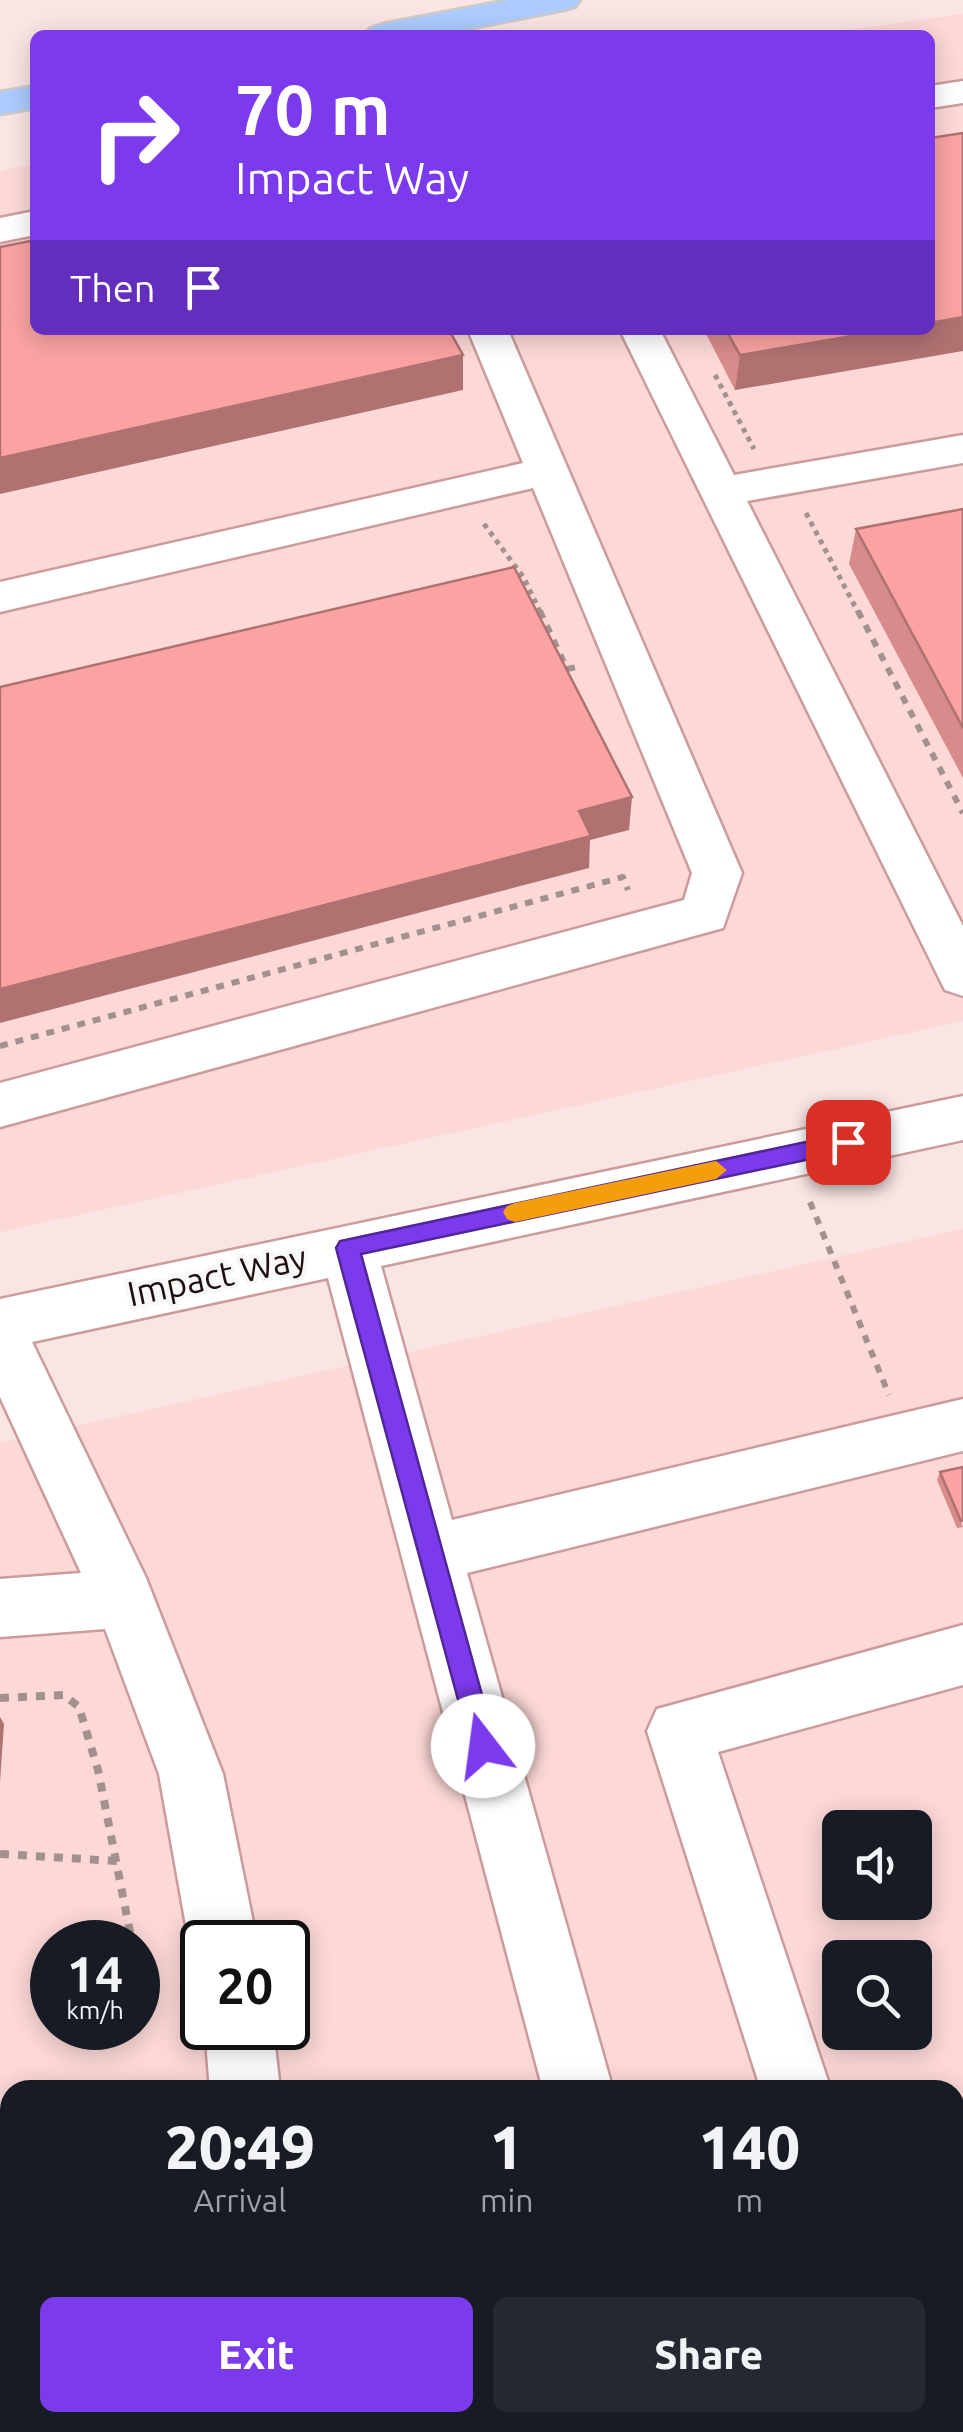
<!DOCTYPE html>
<style>
body{margin:0;font-family:Ubuntu,sans-serif;background:#242831;color:#f1f3f6;height:100vh;display:flex;flex-direction:column;font-size:38px;white-space:nowrap}
*{box-sizing:border-box;margin:0}
p{font-size:32px;color:#9ea1a6}
.icon{flex:none;width:55px;height:55px;fill:none;stroke:currentColor;stroke-width:2;stroke-linecap:round;stroke-linejoin:round}
.map{position:relative;flex:1;overflow:hidden}
.panel{position:absolute;left:0px;top:2080px;width:965px;height:352px;display:flex;flex-direction:column;background:#171b24;border-radius:30px 30px 0 0;box-shadow:0 5px 25px #0003}
.panel>*{flex:none}
.guide{position:absolute;left:30px;top:30px;width:905px;height:305px;border-radius:15px;box-shadow:0 5px 25px #0003;background:#7c3aed;color:#fff;overflow:hidden}
.tools{position:absolute;left:822px;top:1810px;display:grid;gap:20px}
.tools a{display:grid;place-items:center;width:110px;height:110px;border-radius:15px;background:#171b24;box-shadow:0 5px 25px #0003;font-size:50px}
.speed{position:absolute;left:30px;top:1920px;display:flex;gap:20px;font-size:50px;font-weight:700;text-align:center}
.speed>*{display:grid;place-content:center;width:130px;height:130px;border-radius:50%;background:#171b24;box-shadow:0 5px 25px #0003;line-height:1}
.speed small{font-size:25px;font-weight:400}
.speed .limit{border:5px solid #111;border-radius:15px;background:#fff;color:#111}
.pin{position:absolute;display:grid;place-items:center;width:85px;height:85px;color:#fff;margin:-42px;border-radius:20px;box-shadow:0 5px 15px #0006}
.me{position:absolute;width:110px;margin:-55px;rotate:345deg;stroke-linejoin:round;filter:drop-shadow(0 0 8px #0008)}
.turn{display:flex;align-items:center;gap:35px;height:210px;padding:0 40px;font-size:45px}
.turn .icon{width:130px;height:130px;stroke-width:2.5}
.turn b{display:block;font-size:70px;line-height:85px}
.then{display:flex;align-items:center;height:95px;padding:0 40px;background:#0003;gap:20px;font-size:38px}
.eta{display:flex;justify-content:space-evenly;align-items:center;height:170px;text-align:center}
.eta b{font-size:60px;font-weight:800;line-height:70px}
.action{display:flex;gap:20px;margin-top:auto;padding:20px 40px}
.action a{flex:1;height:115px;border-radius:15px;background:#7c3aed;color:#fff;font-size:40px;font-weight:800;line-height:115px;text-align:center}
.action a+a{background:#242831;color:#f1f3f6}
.map>svg:first-child{display:block}
.built{fill:#fcd8d7;fill-rule:evenodd}
.lines{fill:none;stroke-linecap:round;stroke-linejoin:round}
.minor-casing{stroke:#cb9c9b;stroke-width:5}
.highway-casing{stroke:#cecaca;stroke-width:5}
.path-far2{stroke:#a39190;stroke-width:5;stroke-dasharray:5 5;stroke-linecap:butt}
.path-far1{stroke:#a39190;stroke-width:6;stroke-dasharray:8 8;stroke-linecap:butt}
.path{stroke:#a39190;stroke-width:8;stroke-dasharray:9 9;stroke-linecap:butt}
.minor{fill:#fff;fill-rule:evenodd}
.highway{fill:#adcbfe;fill-rule:evenodd}
.wall{fill:#d78c8b}
.shaded-wall{fill:#af7271}
.building{fill:#faa3a2;stroke:#af7271;stroke-width:2.5}
.route{fill:#7c3aed;stroke:#51269a;stroke-width:2.5}
.slow{fill:#f59e0b}
.labels{text-anchor:middle;stroke-width:9;stroke-linejoin:round;paint-order:stroke}
.street-label{font-size:35px;fill:#1e0e0e;stroke:#f8f8f8}
</style>
<div class="map">
<svg width="963" height="2432" viewBox="0 0 963 2432">
<rect width="100%" height="100%" fill="#f9e5e4"/>
<g class="built">
<path d="M963,14V1021L0,1232V171L35,164V330H930V35H811Z"/>
<path d="M963,1229V2432H0V1443ZM840,1828H915V1902H840ZM52,1942H138V2028H52ZM202,1942H288V2028H202ZM840,1958H915V2032H840ZM10,2090H955V2422H10Z"/>
</g>
<g class="lines">
<g class="minor-casing">
<g id="minor">
<path d="M963,81V103L930,108V86Z"/>
<path d="M35,211V235L0,242V218Z"/>
<path d="M468,330H508L742,873L723,928L0,1127V1083L684,900L692,873L533,488L0,612V582L523,463Z"/>
<path d="M620,330H660L734,475L963,435V463L747,501L963,926V996L945,990L938,976Z"/>
<path d="M963,1096V1140L381,1266L452,1520L963,1399V1451L467,1573L613,2090H543L328,1278L32,1342L146,1578L223,1774L257,1942H202V1967L199,1966L189,1942L159,1774L105,1629L0,1637V1579L81,1573L0,1397V1299Z"/>
<path d="M963,1625V1685L718,1752L831,2090H761L647,1731L657,1709Z"/>
<path d="M205,2028H273L280,2090H210Z"/>
<path d="M963,2321V2395L955,2398V2324Z"/>
<rect x="203" y="2422" width="76" height="10"/>
<path d="M866,2422H941L944,2432H868Z"/>
</g>
</g>
<g class="highway-casing">
<g id="highway">
<path d="M509,0H580L575,7L563,10L437,35H365L371,28L383,24Z"/>
<path d="M35,86V108L0,114V92Z"/>
</g>
</g>
<g class="path-far2">
<path d="M715,375L754,449"/>
<path d="M806,513L859,614"/>
<path d="M484,524L524,578L541,614"/>
</g>
<g class="path-far1">
<path d="M540,611L567,669L582,666"/>
<path d="M858,611L963,813"/>
<path d="M0,1046L623,877L628,890"/>
<path d="M810,1202L889,1395"/>
</g>
<g class="path">
<path d="M0,1698L64,1695L79,1707L98,1770L132,1942"/>
<path d="M0,1854L117,1861"/>
</g>
<use href="#minor" class="minor"/>
<use href="#highway" class="highway"/>
</g>
<g class="wall">
<path d="M704,330H930L735,390Z"/>
<path d="M963,509V778L849,564L856,529Z"/>
<path d="M940,1472L963,1527L957,1528L937,1480Z"/>
</g>
<g class="shaded-wall">
<path d="M963,317V351L735,390L740,355L887,330H930V323Z"/>
<path d="M463,355V390L0,494V458Z"/>
<path d="M632,797L629,830L590,840L589,868L0,1023V989L579,811Z"/>
<path d="M0,1717L4,1724L0,1782Z"/>
</g>
<g class="building">
<path d="M963,133V317L930,323V138Z"/>
<path d="M35,240V330H449L463,355L0,458V247Z"/>
<path d="M726,330H887L740,355Z"/>
<path d="M963,509V728L856,529Z"/>
<path d="M514,567L632,797L579,811L591,836L0,989V687Z"/>
<path d="M963,1467V1520L961,1521L940,1472Z"/>
</g>
<path class="route" d="M848,1133L859,1142L848,1151L361,1254L496,1746L492,1755L483,1758L473,1755L336,1248L340,1241Z"/>
<path class="slow" d="M716,1161L727,1170L716,1179L515,1222L507,1219L503,1212L507,1206L515,1203Z"/>
<g class="labels">
<g class="street-label">
<text transform="translate(217 1276) rotate(-12)" y="12">Impact Way</text>
</g>
</g>
</svg>
<div class="tools">
<a><svg class="icon" aria-label="sound" viewBox="0 0 24 24"><path d="M4 9h4l5-4v14l-5-4H4zM17 9q2 3 0 6"/></svg></a>
<a><svg class="icon" aria-label="search" viewBox="0 0 24 24"><circle cx="10" cy="10" r="6"/><path d="M15 15l6 6"/></svg></a>
</div>
<div class="speed"><div>14<small>km/h</small></div><div class="limit">20</div></div>
<div class="pin" style="left:848px;top:1142px;background:#d93025"><svg class="icon" aria-label="arrive" viewBox="0 0 24 24"><path d="M6 21V4h12l-3 4 3 4H6"/></svg></div>
<svg class="me" style="left:483px;top:1746px" viewBox="-20 -20 40 40"><circle r="19" fill="#fff"/><path d="M0-13L10 11 0 6-10 11z" fill="#7c3aed"/></svg>
<div class="guide">
<div class="turn"><svg class="icon" aria-label="right" viewBox="0 0 24 24"><path d="M7 20v-9h11M14 6l5 5-5 5"/></svg><div><b>70 m</b>Impact Way</div></div>
<div class="then">Then<svg class="icon" aria-label="arrive" viewBox="0 0 24 24"><path d="M6 21V4h12l-3 4 3 4H6"/></svg></div>
</div>
<section class="panel">
<div class="eta">
<div><b>20:49</b><p>Arrival</p></div>
<div><b>1</b><p>min</p></div>
<div><b>140</b><p>m</p></div>
</div>
<div class="action"><a>Exit</a><a>Share</a></div>
</section>
</div>
